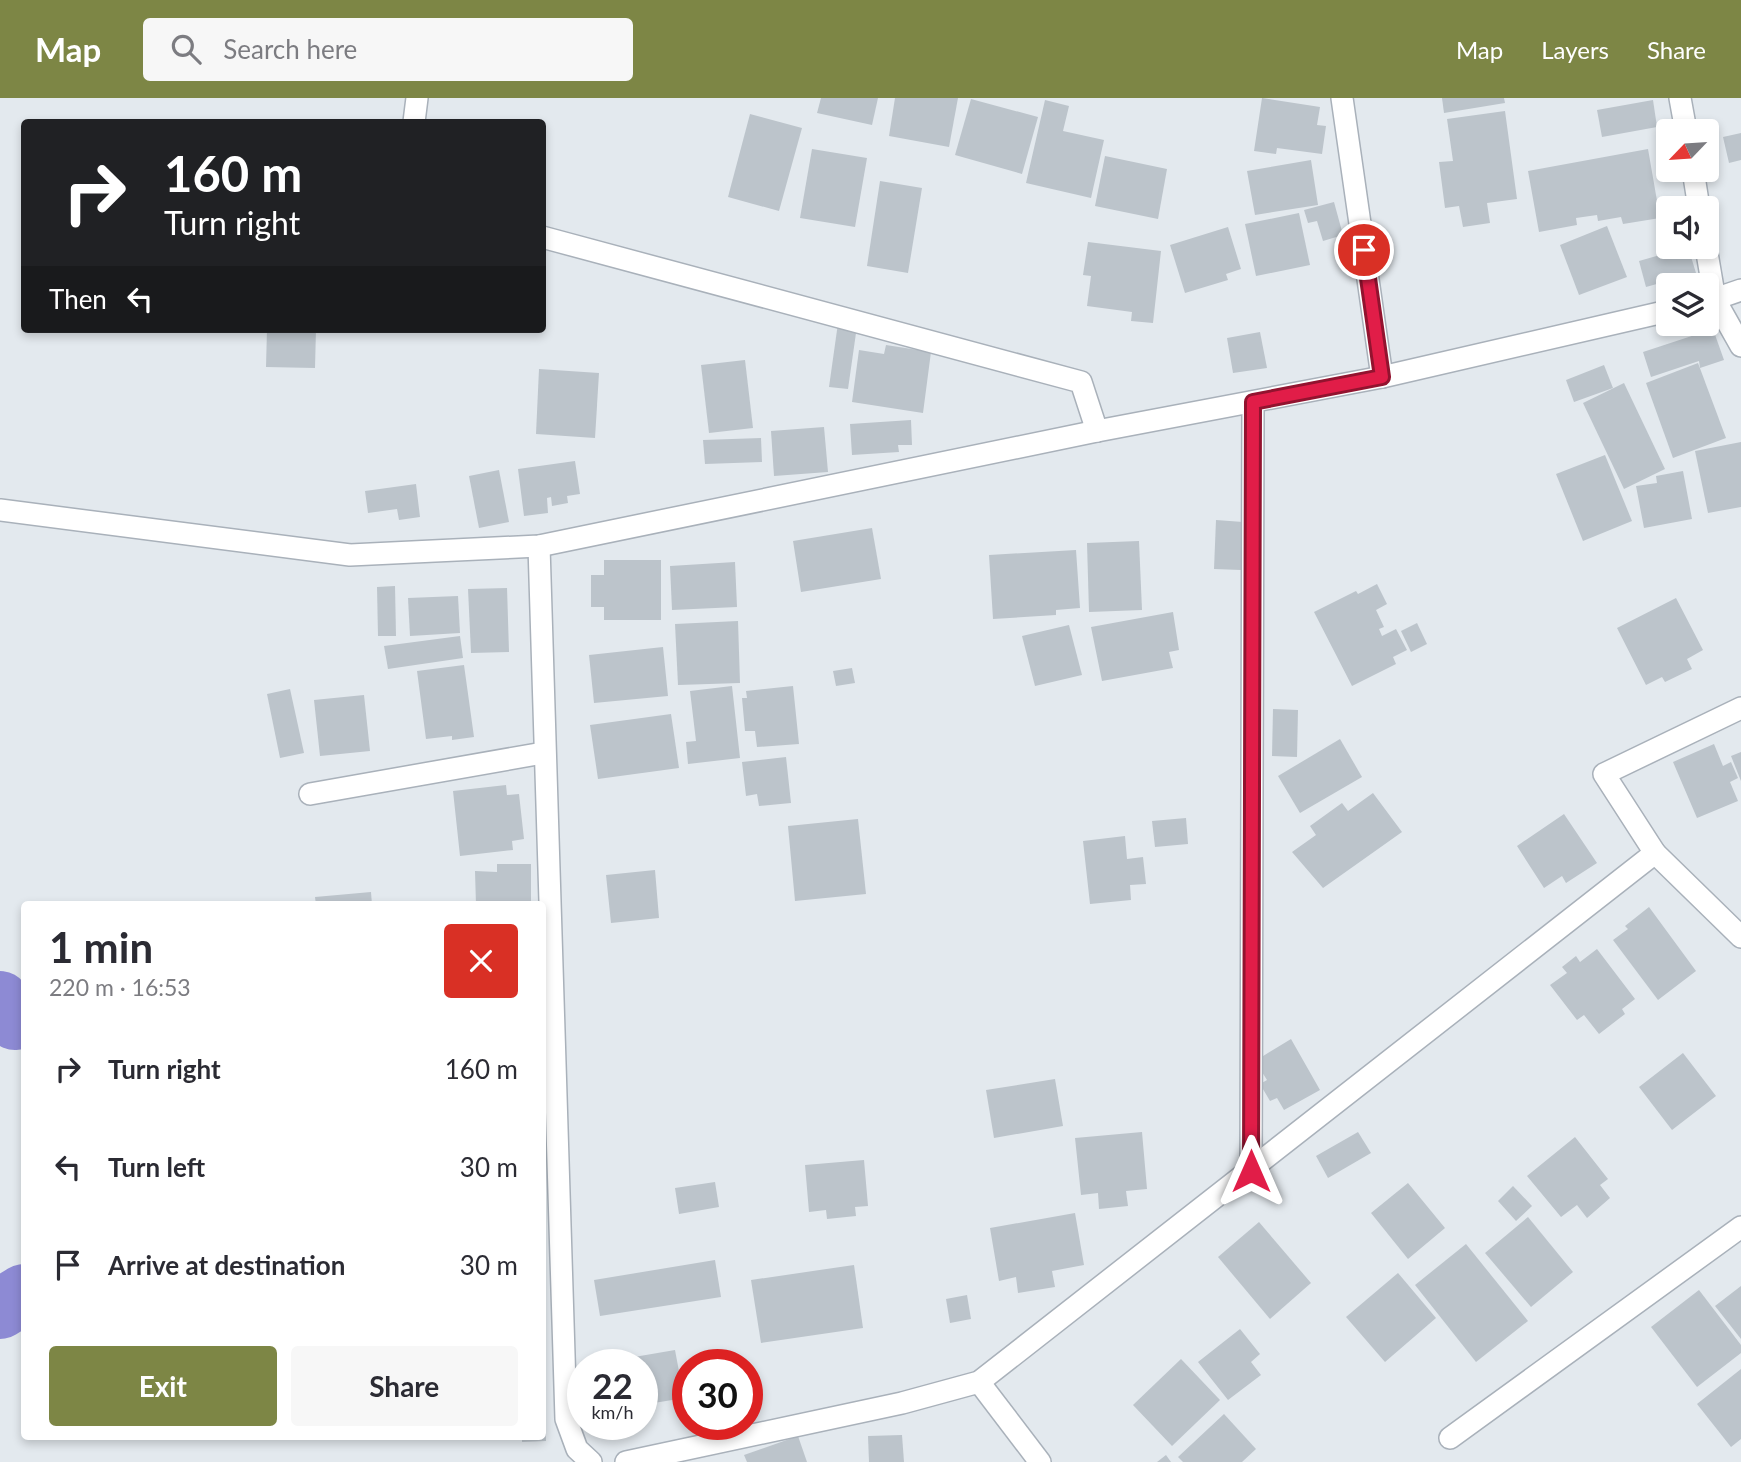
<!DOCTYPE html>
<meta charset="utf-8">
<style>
body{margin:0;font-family:Lato,sans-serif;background:#f7f7f7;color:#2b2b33;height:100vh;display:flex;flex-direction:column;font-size:26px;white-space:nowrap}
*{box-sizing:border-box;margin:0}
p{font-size:23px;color:#7c7c81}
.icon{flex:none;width:38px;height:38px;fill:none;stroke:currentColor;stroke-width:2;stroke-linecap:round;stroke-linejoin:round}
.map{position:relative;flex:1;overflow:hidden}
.drawer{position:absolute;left:21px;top:803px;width:525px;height:539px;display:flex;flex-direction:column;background:#fff;border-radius:7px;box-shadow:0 4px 10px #0003}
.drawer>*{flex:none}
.top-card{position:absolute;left:21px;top:21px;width:525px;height:214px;border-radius:7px;box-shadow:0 4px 10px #0003;background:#202124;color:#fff;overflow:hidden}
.needle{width:46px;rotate:245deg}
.tools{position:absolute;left:1656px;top:21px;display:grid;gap:14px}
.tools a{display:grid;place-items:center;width:63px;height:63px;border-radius:7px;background:#fff;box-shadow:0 4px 10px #0003;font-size:35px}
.speed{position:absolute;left:567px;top:1251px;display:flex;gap:14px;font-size:35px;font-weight:700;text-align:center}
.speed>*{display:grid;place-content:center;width:91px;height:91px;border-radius:50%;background:#fff;box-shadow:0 4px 10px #0003;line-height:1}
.speed small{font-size:18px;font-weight:400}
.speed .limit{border:10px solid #d22;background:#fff;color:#111}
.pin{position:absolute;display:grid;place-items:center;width:60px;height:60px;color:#fff;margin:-30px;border:4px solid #fff;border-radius:50%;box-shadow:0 2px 7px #0007}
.me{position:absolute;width:77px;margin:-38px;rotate:0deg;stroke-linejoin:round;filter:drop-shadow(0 0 5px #0008)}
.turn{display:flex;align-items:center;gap:24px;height:147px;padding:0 28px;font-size:32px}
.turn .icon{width:91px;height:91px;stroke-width:2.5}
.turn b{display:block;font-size:49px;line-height:60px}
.then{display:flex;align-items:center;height:66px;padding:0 28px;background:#0003;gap:14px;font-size:26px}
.round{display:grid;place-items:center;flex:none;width:74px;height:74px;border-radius:7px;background:#f7f7f7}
.overview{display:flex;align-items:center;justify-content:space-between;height:119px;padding:0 28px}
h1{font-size:42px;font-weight:700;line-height:52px}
.cta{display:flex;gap:14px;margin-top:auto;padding:14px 28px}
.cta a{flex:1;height:80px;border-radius:7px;background:#7d8645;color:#fff;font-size:28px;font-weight:700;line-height:80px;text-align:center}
.cta a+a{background:#f7f7f7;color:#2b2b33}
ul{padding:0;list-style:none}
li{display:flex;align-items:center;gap:21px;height:98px;padding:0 28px}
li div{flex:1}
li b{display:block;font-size:26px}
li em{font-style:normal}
header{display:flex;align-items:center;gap:42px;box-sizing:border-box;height:98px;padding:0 35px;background:#7d8645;color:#fff}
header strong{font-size:33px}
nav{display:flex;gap:38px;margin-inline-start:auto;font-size:24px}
.search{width:490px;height:63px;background:#f7f7f7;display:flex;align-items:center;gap:18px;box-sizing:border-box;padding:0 24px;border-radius:7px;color:#7c7c81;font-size:26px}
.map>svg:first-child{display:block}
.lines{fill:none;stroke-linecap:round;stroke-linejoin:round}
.river{stroke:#8d8ad4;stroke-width:60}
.building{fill:#bcc4cb}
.minor-casing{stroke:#a9b1ba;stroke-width:24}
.minor{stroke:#fff;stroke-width:21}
.route-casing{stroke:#92132f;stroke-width:18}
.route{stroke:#e11d48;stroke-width:12}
</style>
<header>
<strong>Map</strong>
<div class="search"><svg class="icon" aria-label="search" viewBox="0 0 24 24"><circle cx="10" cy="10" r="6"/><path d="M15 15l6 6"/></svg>Search here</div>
<nav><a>Map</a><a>Layers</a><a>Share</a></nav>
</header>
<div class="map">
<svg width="1741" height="1364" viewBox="0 0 1741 1364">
<rect width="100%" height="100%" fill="#e3e9ee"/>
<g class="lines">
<g class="river">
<path d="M0,903L15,922L24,921"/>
<path d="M0,1211L24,1196"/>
</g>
</g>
<g class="building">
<path d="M821,0H878L872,27L817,15Z"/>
<path d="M895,0H958L949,49L889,38Z"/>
<path d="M1262,0L1320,9L1317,27L1326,28L1322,56L1277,50L1276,56L1254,53Z"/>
<path d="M1442,0H1504L1505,5L1444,15Z"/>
<path d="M971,1L1038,19L1022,76L955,57Z"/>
<path d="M1045,2L1069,8L1063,33L1104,42L1091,100L1026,85Z"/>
<path d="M1653,2L1657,29L1602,39L1597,12Z"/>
<path d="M1505,13L1517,101L1487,105L1490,125L1463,129L1459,108L1445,110L1439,64L1453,63L1447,21Z"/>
<path d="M750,16L802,30L779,113L728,99Z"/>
<path d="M1741,35V62L1729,65L1723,39Z"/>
<path d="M812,51L867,60L855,129L800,120Z"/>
<path d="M1648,51L1660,120L1623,126L1621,119L1598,123L1597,117L1576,120L1577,127L1539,134L1528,73Z"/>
<path d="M1105,58L1167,71L1158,121L1095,108Z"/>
<path d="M1311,62L1318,107L1255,117L1247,73Z"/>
<path d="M880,83L922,90L908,175L867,168Z"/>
<path d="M1334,104L1343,137L1323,143L1317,123L1308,125L1304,112Z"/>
<path d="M1299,115L1310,167L1256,178L1245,126Z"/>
<path d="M1607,128L1627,179L1579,197L1560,147Z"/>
<path d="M1228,129L1241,171L1226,176L1228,182L1185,195L1170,147Z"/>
<path d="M1088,144L1161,153L1153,225L1131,223L1132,214L1087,208L1091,178L1083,177Z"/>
<path d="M1688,149L1696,175L1646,189L1639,163Z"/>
<path d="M838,225L857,228L848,291L829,289Z"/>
<path d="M267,231H316L315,270L266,269Z"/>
<path d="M1713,231L1724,262L1700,270L1699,263L1651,279L1643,254Z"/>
<path d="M1260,234L1267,270L1233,275L1227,240Z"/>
<path d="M886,247L931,254L923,315L852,304L859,252L884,256Z"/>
<path d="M745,262L753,330L709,335L701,267Z"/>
<path d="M1698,265L1726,340L1673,360L1646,285Z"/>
<path d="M1604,267L1613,290L1574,304L1566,282Z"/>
<path d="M539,271L599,275L595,340L536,336Z"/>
<path d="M1624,285L1665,371L1624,391L1583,305Z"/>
<path d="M911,322L912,347H898L899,354L852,357L850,326Z"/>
<path d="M824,329L828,374L774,378L771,333Z"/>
<path d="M761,340L762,364L705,366L703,342Z"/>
<path d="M1741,344V409L1708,415L1695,353Z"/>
<path d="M1605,357L1632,423L1583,443L1556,376Z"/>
<path d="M575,363L580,396L567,398L568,405L552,408L551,399L547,400L548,415L524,418L518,371Z"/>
<path d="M499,372L509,424L479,430L469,378Z"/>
<path d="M1683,373L1692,421L1644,430L1636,388L1657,385L1656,378Z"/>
<path d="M416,386L420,419L399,422L397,411L368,415L365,393Z"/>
<path d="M1216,422L1243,424L1241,472L1214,471Z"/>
<path d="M872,430L881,481L801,494L793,443Z"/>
<path d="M1139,443L1142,512L1089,514L1087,445Z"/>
<path d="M1076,452L1080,510L1056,512V517L993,521L989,457Z"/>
<path d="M604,462H661V522H604V509H591V477H604Z"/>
<path d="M735,464L737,509L672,512L670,468Z"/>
<path d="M1377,486L1387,506L1376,512L1384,529L1379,531L1382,538L1396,531L1407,552L1393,559L1396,566L1352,588L1314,514L1356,493L1358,496Z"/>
<path d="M395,488L396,538H378L377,489Z"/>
<path d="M507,490L509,554L471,555L468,491Z"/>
<path d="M458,498L460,535L410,538L408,500Z"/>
<path d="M1676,500L1703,552L1687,561L1692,571L1665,584L1662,579L1646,587L1617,530Z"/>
<path d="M1173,514L1179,552L1169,554L1173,570L1102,583L1091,529Z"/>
<path d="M738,523L740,585L678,587L675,526Z"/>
<path d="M1417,525L1427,546L1411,554L1401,533Z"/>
<path d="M1069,527L1082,577L1035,588L1022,538Z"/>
<path d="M460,538L463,560L388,571L384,548Z"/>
<path d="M663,549L668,598L594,605L589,557Z"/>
<path d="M464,567L474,639L452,642V638L426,641L417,573Z"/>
<path d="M852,570L855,585L836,588L833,573Z"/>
<path d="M732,588L740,660L688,666L686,644L696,643L690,593Z"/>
<path d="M793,588L799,646L757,649L755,633H745L742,600H747L746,593Z"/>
<path d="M290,591L304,655L280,660L267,596Z"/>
<path d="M364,597L370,653L320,658L314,602Z"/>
<path d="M1273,611L1298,612L1297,659L1272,658Z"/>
<path d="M671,616L679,670L598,681L590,627Z"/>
<path d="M1340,641L1362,679L1300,715L1278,678Z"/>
<path d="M1714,646L1723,668L1731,664L1738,680L1730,684L1738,703L1697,720L1673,664Z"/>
<path d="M1741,654V683L1731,658Z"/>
<path d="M786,659L791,705L759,708L757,696L746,698L742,664Z"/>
<path d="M506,687L507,697L519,696L524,741L512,743L513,752L460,758L453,693Z"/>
<path d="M1373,695L1402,734L1323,790L1292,754L1316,737L1310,728L1342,705L1348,713Z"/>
<path d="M1564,716L1597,765L1566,785L1562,778L1544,790L1517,748Z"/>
<path d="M1186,720L1188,746L1155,749L1152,723Z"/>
<path d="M858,721L866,796L795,803L788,728Z"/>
<path d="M1125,738L1127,761L1143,759L1146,786L1130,787L1131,802L1090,806L1083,743Z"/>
<path d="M497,766H531V807H476L475,773L497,774Z"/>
<path d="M655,772L659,820L611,825L606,777Z"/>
<path d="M371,794L372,807H316L315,799Z"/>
<path d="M1649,809L1696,873L1658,902L1613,842L1628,831L1625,828Z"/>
<path d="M1597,851L1635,901L1622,911L1625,916L1599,936L1584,917L1577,922L1550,887L1567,875L1562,869L1576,858L1580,864Z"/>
<path d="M1291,941L1320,992L1284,1012L1277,1000L1270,1003L1260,986L1267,982L1255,963Z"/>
<path d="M1683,955L1716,998L1672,1032L1639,989Z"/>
<path d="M1055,981L1063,1028L994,1040L986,992Z"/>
<path d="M1142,1034L1147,1091L1126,1093L1128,1108L1099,1111L1098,1095L1081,1097L1075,1040Z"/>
<path d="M1358,1034L1371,1055L1328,1080L1316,1058Z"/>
<path d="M1575,1039L1608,1081L1600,1087L1610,1100L1587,1120L1577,1107L1561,1119L1527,1078Z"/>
<path d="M864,1062L868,1108L855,1109L856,1118L827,1121L826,1112L809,1114L805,1067Z"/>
<path d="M715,1084L719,1109L679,1116L675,1090Z"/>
<path d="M1408,1085L1445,1130L1408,1161L1371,1115Z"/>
<path d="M1513,1088L1532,1108L1516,1123L1498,1103Z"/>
<path d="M1075,1115L1084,1167L1052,1173L1055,1189L1018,1195L1016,1179L999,1183L990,1130Z"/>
<path d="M1528,1119L1573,1174L1531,1209L1485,1155Z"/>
<path d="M1259,1124L1311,1185L1270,1221L1218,1159Z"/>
<path d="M1466,1146L1528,1223L1476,1264L1415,1187Z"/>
<path d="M715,1162L721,1199L600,1218L594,1182Z"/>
<path d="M854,1167L863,1230L761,1245L751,1182Z"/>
<path d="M1398,1175L1436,1220L1385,1264L1346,1219Z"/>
<path d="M1741,1188V1241L1715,1208Z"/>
<path d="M1699,1192L1741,1247V1255L1697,1289L1651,1229Z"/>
<path d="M967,1197L971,1221L950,1225L946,1201Z"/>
<path d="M1240,1231L1260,1256L1251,1264L1261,1277L1228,1302L1198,1264Z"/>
<path d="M675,1252L684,1300L642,1307V1267H605V1264Z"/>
<path d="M1181,1261L1220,1302L1172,1348L1133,1307Z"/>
<path d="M1741,1271V1341L1731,1349L1697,1306Z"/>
<path d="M545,1301L546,1343L522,1344V1339H542Z"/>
<path d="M1224,1316L1256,1351L1242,1364H1183L1178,1359Z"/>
<path d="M902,1337L904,1364H869L868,1338Z"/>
<path d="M798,1338L807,1364H747L744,1357Z"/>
<path d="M1166,1357L1171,1364H1157Z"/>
</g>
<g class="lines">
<g class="minor-casing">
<g id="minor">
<path d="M1342,0L1382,279"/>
<path d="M1680,0L1686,33"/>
<path d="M414,24L417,0"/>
<path d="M1693,72L1699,110"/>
<path d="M542,139L1081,284L1097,333"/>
<path d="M1706,149L1715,202L1741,248"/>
<path d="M1706,204L1741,192"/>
<path d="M0,412L350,457L539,448L1097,333L1382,279L1668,213"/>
<path d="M539,448L566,1321L577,1351L591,1364"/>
<path d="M310,696L543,655"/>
<path d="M1655,755L1741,839"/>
<path d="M1251,1073L1253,304"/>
<path d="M979,1284L1040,1364"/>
<path d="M1450,1340L1741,1129"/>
<path d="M626,1364L902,1305L979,1284L1655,755L1604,676L1741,610"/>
</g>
</g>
<use href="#minor" class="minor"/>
</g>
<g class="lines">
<g class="route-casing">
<path id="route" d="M1251,1073L1253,304L1382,279L1364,152"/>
</g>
<use href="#route" class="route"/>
</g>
</svg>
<div class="tools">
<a><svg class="needle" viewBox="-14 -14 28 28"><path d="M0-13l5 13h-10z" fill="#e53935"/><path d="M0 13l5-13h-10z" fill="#7c7c81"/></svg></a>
<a><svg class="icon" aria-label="sound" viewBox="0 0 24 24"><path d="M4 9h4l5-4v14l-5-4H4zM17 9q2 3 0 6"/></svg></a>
<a><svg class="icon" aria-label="layers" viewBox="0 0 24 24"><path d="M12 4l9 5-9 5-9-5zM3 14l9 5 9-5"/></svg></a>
</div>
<div class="speed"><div>22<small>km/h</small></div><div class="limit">30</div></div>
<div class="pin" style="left:1364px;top:152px;background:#d93025"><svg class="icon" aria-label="arrive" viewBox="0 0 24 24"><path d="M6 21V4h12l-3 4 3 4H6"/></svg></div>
<svg class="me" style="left:1251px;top:1073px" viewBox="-20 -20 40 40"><path d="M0-17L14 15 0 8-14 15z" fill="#e11d48" stroke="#fff" stroke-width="4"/></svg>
<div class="top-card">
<div class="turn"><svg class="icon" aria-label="right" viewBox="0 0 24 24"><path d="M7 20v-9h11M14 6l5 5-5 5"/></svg><div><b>160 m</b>Turn right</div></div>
<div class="then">Then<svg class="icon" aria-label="left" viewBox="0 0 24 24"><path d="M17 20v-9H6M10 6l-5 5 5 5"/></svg></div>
</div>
<section class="drawer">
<div class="overview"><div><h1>1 min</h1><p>220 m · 16:53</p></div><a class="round" style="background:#d93025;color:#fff"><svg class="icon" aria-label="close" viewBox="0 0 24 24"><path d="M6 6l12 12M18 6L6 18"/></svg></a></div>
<ul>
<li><svg class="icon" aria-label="right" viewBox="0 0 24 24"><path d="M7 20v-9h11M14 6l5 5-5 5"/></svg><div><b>Turn right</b></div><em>160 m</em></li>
<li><svg class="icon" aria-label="left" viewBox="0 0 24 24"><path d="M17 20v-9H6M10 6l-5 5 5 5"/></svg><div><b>Turn left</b></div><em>30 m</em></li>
<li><svg class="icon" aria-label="arrive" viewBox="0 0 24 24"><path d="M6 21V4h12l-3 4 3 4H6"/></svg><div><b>Arrive at destination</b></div><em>30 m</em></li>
</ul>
<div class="cta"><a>Exit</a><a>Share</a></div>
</section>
</div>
